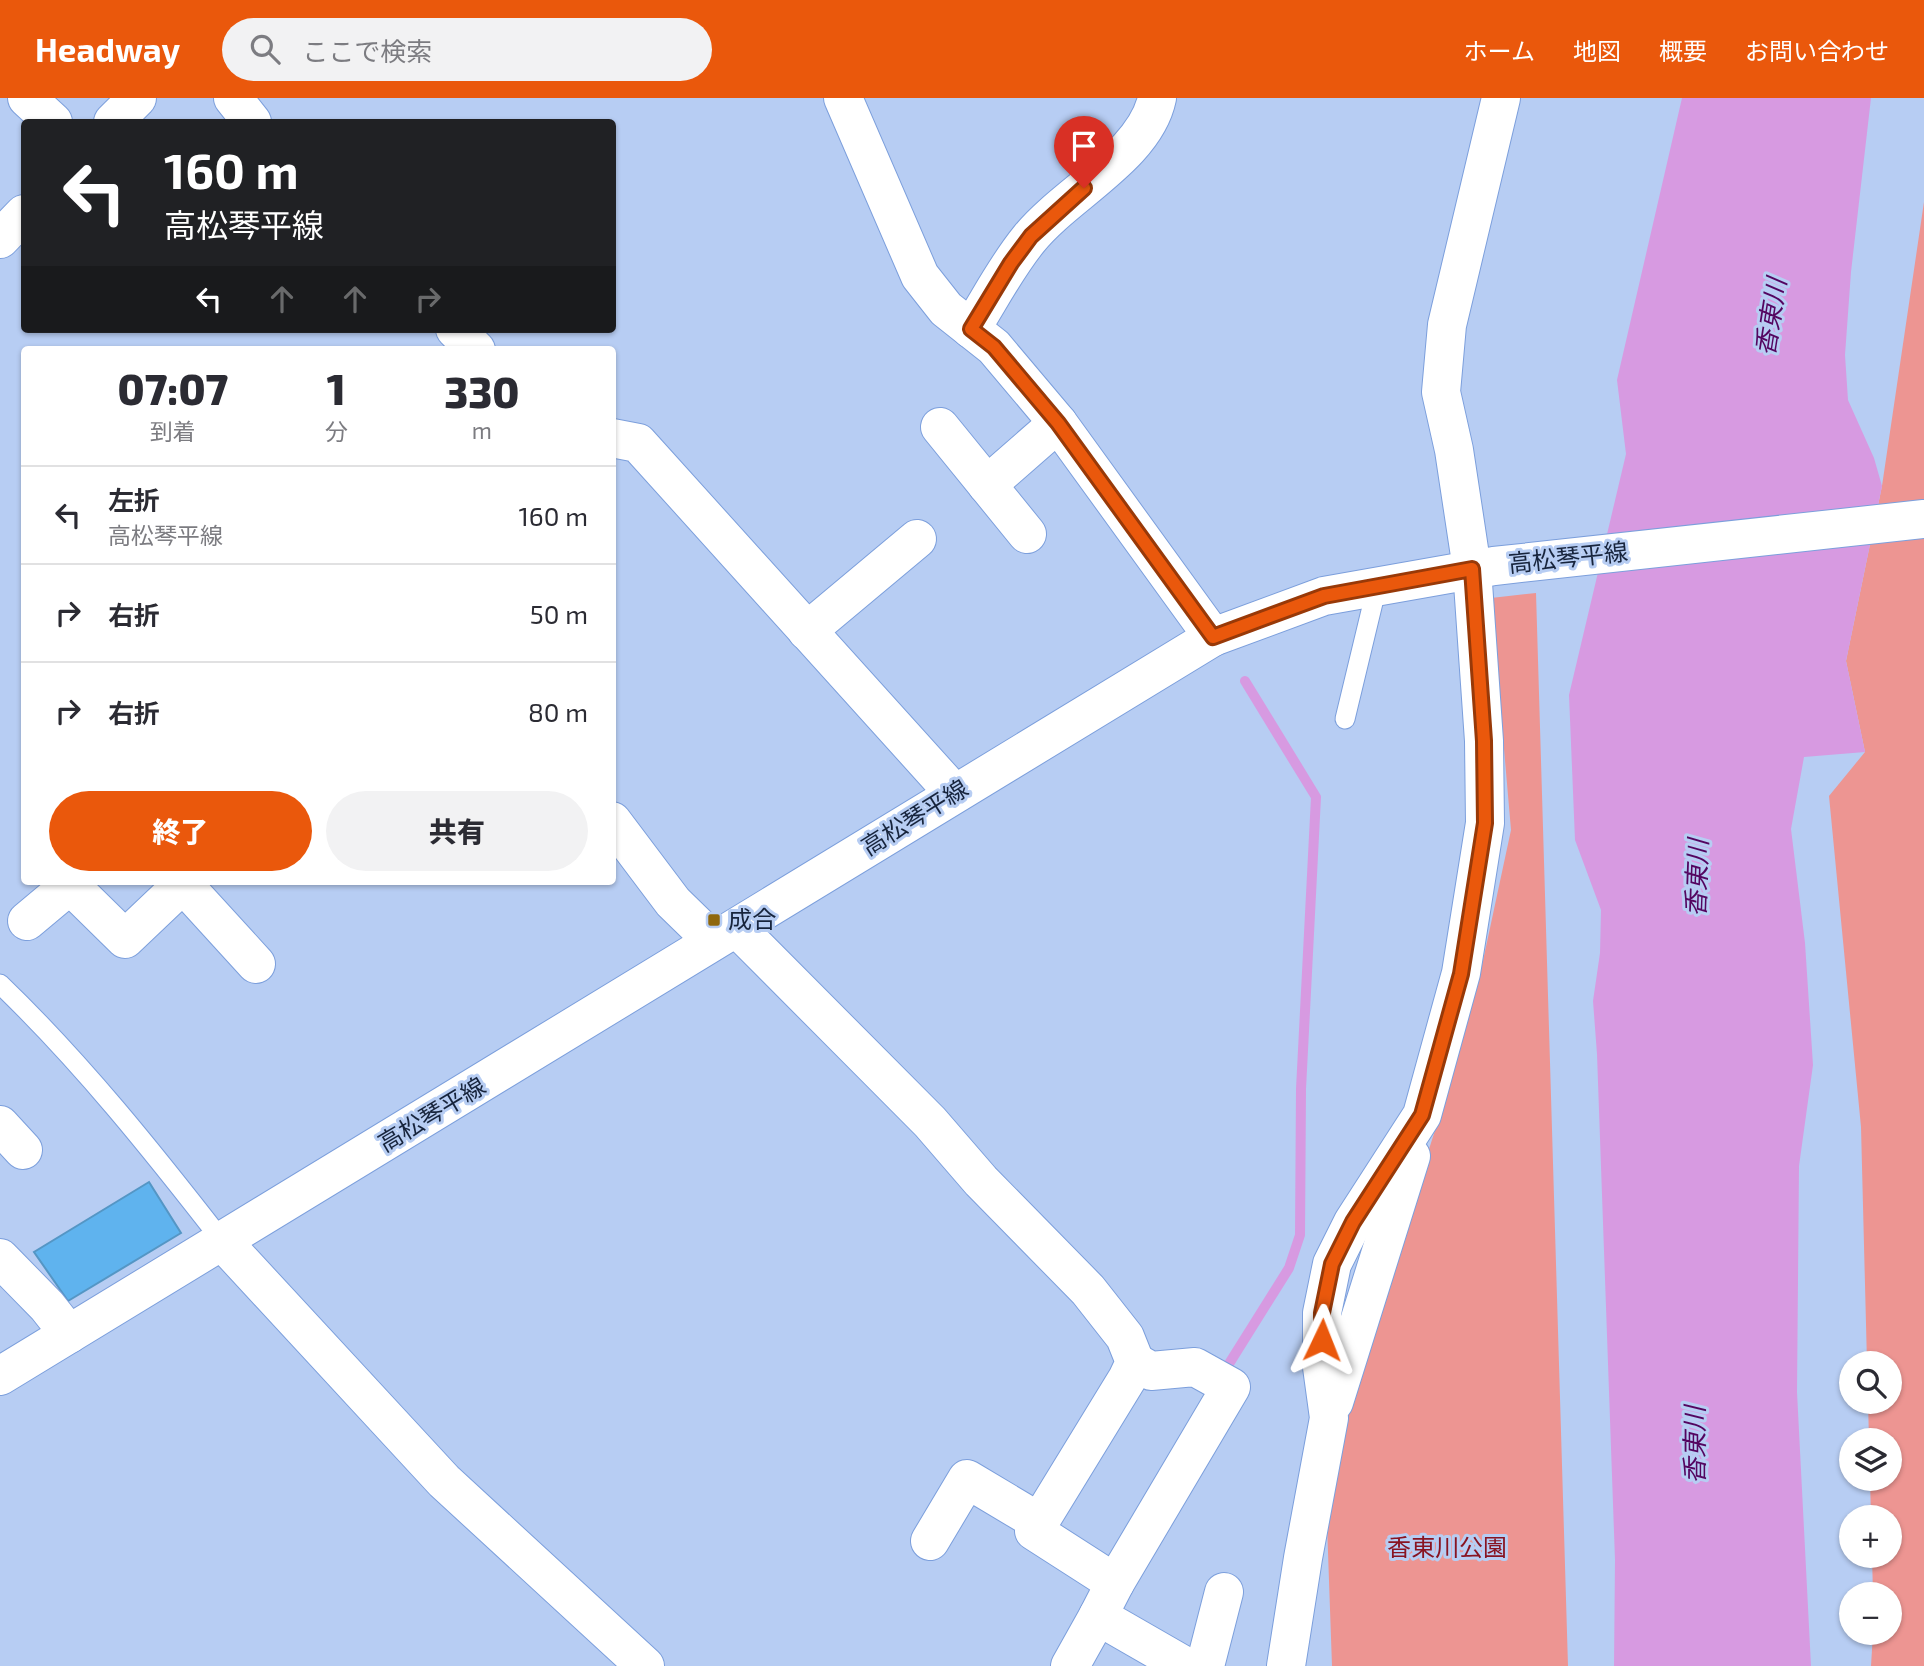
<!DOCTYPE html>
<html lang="ja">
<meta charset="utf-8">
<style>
body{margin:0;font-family:"Exo 2","Noto Sans JP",sans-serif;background:#f2f2f3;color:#2b2b33;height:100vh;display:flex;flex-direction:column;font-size:26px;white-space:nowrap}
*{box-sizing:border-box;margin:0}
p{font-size:23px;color:#7c7c81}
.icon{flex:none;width:38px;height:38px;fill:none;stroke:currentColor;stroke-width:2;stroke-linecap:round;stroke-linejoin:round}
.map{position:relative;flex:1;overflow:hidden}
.sheet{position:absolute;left:21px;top:248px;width:595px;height:539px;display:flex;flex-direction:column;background:#fff;border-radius:7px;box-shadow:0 2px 5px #0004}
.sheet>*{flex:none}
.guide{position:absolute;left:21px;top:21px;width:595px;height:214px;border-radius:7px;box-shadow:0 2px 5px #0004;background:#202124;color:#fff;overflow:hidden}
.tools{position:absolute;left:1839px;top:1253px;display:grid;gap:14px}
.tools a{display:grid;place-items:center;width:63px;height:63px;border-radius:50%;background:#fff;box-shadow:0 2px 5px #0004;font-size:35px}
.pin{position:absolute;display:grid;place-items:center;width:60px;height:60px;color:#fff;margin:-72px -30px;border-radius:50% 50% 50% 0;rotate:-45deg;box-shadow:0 0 7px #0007}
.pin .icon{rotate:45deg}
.me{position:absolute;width:77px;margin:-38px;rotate:2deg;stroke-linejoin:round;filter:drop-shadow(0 0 5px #0008)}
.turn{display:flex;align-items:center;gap:24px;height:147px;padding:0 28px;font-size:32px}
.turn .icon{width:91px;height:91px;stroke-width:2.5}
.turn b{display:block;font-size:49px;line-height:60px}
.lanes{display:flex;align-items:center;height:66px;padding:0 28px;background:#0003;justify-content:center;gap:35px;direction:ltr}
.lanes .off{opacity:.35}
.eta{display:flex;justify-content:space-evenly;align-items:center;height:119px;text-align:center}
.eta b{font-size:42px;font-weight:800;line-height:49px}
.action{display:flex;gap:14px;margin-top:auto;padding:14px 28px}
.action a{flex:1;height:80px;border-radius:42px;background:#ea580c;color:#fff;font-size:28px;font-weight:800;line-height:80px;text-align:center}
.action a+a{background:#f2f2f3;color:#2b2b33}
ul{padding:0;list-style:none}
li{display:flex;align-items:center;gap:21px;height:98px;padding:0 28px;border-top:2px solid #e1e1e2}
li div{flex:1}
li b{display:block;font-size:26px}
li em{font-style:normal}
header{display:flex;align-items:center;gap:42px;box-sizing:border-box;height:98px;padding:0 35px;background:#ea580c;color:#fff}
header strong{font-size:33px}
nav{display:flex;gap:38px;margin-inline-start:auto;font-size:24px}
.search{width:490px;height:63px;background:#f2f2f3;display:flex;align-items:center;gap:18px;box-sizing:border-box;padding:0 24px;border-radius:38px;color:#7c7c81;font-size:26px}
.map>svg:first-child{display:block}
.green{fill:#ed9592}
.water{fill:#d79ae1}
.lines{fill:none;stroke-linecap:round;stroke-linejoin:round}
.stream{stroke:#d79ae1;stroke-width:10}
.building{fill:#5fb3ee;stroke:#5496c5;stroke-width:2}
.lane-casing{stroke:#7c9fdc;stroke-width:21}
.street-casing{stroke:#7c9fdc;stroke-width:40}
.secondary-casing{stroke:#7c9fdc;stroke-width:40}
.lane{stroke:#fff;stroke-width:19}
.street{stroke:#fff;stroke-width:38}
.secondary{stroke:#fff;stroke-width:38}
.route-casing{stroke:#983908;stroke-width:18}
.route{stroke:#ea580c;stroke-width:12}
.poi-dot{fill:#8f680e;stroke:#b7cdf3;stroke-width:2.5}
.labels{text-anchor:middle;stroke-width:6;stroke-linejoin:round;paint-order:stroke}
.street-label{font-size:24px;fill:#17243c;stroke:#b7cdf3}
.poi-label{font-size:24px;fill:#17243c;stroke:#b7cdf3;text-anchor:start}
.park-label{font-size:24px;fill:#881422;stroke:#b7cdf3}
.water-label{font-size:26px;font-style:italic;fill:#540560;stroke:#b7cdf3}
</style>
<header>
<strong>Headway</strong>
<div class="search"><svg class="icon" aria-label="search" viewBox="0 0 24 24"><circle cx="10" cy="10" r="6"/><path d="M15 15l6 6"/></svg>ここで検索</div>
<nav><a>ホーム</a><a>地図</a><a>概要</a><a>お問い合わせ</a></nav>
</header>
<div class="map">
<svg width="1924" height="1568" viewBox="0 0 1924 1568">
<rect width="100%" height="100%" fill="#b7cdf3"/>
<g class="green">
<path d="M1924,104V1568H1871L1873,1535H1890V1496H1873L1872,1458H1890V1419H1871L1870,1381H1890V1342H1869L1868,1304H1890V1265H1867L1861,1029L1829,698L1865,654L1846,563L1882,388Z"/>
<path d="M1536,495L1568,1568H1332L1327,1426L1348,1305L1438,1023L1478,886L1511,732L1491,500Z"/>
</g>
<path class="water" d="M1682,0H1871L1851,174L1845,257L1848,302L1874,360L1882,388L1846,563L1865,654L1804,659L1791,731L1805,845L1813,967L1799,1068L1797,1294L1811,1568H1614L1615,1462L1597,956L1593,903L1600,855L1601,812L1575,742L1569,597L1626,356L1617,282Z"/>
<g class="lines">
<path class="stream" d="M1222,1277L1289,1170L1300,1137L1301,991L1316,699L1245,583"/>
</g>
<path class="building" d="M149,1084L181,1135L68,1203L34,1154Z"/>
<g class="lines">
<g class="lane-casing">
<g id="lane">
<path d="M1345,621L1377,488"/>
<path d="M0,886C82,965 153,1054 223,1144"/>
</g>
</g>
<g class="street-casing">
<g id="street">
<path d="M27,0L53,24"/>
<path d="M233,0L252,24"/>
<path d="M843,0L920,178L946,211L994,249L1058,325L1213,539"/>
<path d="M113,24L137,0"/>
<path d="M0,141L24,116"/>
<path d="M455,231L476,252"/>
<path d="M971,231C990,201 1006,169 1029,141C1065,96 1145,58 1157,0"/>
<path d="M940,329L1027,436"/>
<path d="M612,340L638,345L954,695"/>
<path d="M987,387L1058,325"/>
<path d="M807,533L917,441"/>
<path d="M612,723L673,804L713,843"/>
<path d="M183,786L256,866"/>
<path d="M27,823L70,787L125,841L185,784"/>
<path d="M737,830L930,1024L981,1083L1088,1192L1125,1239L1135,1264L1127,1281L1034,1433L1115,1485L1098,1518L1185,1568"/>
<path d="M0,1027L23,1052"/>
<path d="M223,1144L444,1383L645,1568"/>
<path d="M0,1160L47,1208L69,1236"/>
<path d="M1334,1304L1411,1058"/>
<path d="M930,1443L967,1381L1039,1424"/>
<path d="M1115,1485L1231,1289L1195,1269L1151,1273L1135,1264"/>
<path d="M1070,1568L1098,1518"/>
<path d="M1205,1568L1224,1494"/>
<path d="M1286,1568L1303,1460L1329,1320L1322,1269V1215L1332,1166L1353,1124L1422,1017L1461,875L1485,725L1484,643L1472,471L1454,352L1441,294L1447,227L1501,0"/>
</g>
</g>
<g class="secondary-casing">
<path id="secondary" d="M0,1278L1213,539L1324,498L1494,468L1924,421"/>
</g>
<use href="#lane" class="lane"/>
<use href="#street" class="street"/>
<use href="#secondary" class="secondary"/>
</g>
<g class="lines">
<g class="route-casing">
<path id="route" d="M1084,90L1031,138L1011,165L971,231L994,249L1058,325L1213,539L1324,498L1472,471L1484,643L1485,725L1461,876L1422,1017L1353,1124L1332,1166L1322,1215V1242"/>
</g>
<use href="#route" class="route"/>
</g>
<rect class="poi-dot" x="707" y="815" width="14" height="14" rx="3.5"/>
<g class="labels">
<g class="street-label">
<text transform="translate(1568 460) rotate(-6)" y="8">高松琴平線</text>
<text transform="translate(915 720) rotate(-32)" y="8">高松琴平線</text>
<text transform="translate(432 1017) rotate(-31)" y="8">高松琴平線</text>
</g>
<g class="poi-label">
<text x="728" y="830">成合</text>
</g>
<g class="park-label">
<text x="1447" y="1458">香東川公園</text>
</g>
<g class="water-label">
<text transform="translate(1771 219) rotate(-81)" y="9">香東川</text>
<text transform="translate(1697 780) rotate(-88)" y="9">香東川</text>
<text transform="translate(1695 1347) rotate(-90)" y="9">香東川</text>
</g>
</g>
</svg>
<div class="tools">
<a><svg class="icon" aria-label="search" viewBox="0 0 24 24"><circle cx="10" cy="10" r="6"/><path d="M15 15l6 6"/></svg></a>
<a><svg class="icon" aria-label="layers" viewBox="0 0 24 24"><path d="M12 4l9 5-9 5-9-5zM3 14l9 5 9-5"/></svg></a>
<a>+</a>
<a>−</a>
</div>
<div class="pin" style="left:1084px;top:90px;background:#d93025"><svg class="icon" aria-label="arrive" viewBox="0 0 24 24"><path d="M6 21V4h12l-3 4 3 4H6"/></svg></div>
<svg class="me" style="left:1322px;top:1242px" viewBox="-20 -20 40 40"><path d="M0-17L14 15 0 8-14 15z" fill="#ea580c" stroke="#fff" stroke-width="4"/></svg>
<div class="guide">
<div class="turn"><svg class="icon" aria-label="left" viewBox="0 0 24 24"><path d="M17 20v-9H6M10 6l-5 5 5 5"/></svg><div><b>160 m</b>高松琴平線</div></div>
<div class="lanes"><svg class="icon" aria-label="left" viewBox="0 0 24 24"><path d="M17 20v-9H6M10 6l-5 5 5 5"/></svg><svg class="icon off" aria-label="ahead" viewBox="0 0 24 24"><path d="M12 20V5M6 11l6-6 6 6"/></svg><svg class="icon off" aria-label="ahead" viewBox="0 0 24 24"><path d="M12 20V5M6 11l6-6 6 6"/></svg><svg class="icon off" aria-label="right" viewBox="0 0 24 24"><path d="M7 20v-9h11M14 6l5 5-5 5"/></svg></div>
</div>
<section class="sheet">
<div class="eta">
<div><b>07:07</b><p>到着</p></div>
<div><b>1</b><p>分</p></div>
<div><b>330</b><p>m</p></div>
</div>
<ul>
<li><svg class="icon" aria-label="left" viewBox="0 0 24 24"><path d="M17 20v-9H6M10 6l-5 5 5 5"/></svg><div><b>左折</b><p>高松琴平線</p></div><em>160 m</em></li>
<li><svg class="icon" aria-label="right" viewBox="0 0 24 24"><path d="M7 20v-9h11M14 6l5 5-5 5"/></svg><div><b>右折</b></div><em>50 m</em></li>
<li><svg class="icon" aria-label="right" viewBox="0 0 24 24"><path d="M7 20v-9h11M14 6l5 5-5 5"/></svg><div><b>右折</b></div><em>80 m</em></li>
</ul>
<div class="action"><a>終了</a><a>共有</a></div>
</section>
</div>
